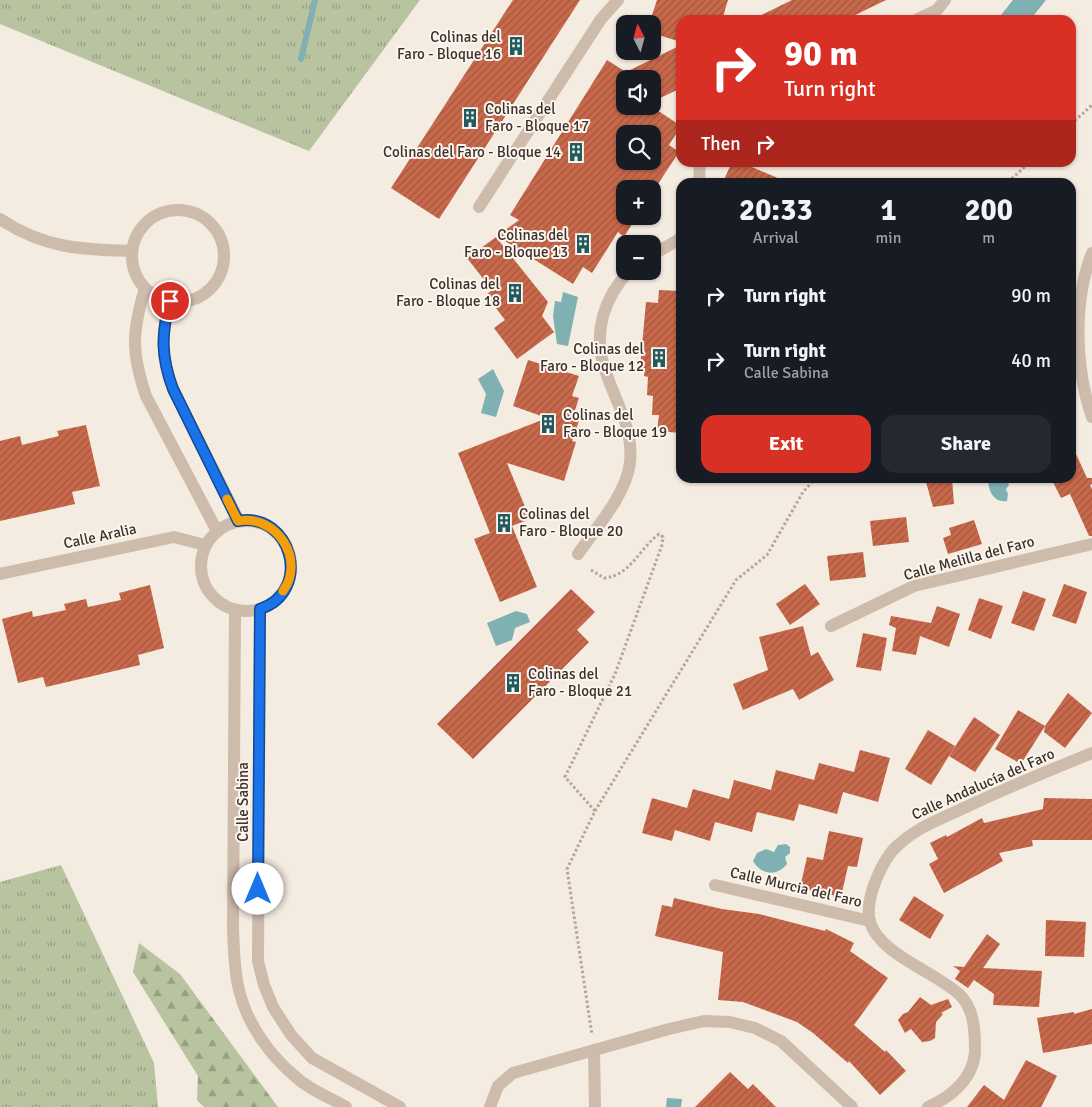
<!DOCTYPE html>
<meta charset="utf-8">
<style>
body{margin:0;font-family:Signika,sans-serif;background:#242831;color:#f1f3f6;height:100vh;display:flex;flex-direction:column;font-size:19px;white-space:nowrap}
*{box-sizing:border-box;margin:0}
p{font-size:16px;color:#9ea1a6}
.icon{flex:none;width:28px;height:28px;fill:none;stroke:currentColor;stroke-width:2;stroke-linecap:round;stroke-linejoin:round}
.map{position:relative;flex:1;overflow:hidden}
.drawer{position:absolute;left:676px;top:178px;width:400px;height:305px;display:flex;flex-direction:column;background:#171b24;border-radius:15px;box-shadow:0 1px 4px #0004}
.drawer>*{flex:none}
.guide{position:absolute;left:676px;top:15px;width:400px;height:152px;border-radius:15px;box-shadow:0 1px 4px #0004;background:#d93025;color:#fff;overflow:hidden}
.needle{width:32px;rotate:354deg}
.controls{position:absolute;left:616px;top:15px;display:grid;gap:10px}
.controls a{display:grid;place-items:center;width:45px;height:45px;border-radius:10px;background:#171b24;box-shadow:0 1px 4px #0004;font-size:25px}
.pin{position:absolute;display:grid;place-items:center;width:42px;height:42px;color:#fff;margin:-21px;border:2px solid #fff;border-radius:50%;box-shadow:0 1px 5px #0007}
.me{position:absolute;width:55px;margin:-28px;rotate:0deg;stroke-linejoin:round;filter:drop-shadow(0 0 4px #0008)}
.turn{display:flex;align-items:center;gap:18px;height:105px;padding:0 25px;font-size:22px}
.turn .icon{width:65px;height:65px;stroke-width:2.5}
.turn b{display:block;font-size:35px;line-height:42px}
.then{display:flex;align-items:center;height:48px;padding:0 25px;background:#0003;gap:10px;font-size:19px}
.eta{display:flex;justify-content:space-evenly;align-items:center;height:85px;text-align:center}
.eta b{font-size:30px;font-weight:700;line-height:35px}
.cta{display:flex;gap:10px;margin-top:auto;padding:10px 25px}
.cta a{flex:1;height:58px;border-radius:15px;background:#d93025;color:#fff;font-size:20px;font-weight:700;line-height:58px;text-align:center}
.cta a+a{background:#242831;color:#f1f3f6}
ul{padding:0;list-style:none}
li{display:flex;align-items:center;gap:15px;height:65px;padding:0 25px}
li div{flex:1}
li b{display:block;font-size:19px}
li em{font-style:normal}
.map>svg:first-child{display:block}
.grass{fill:url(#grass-tufts)}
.forest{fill:url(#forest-firs)}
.water{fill:#7fb0b2}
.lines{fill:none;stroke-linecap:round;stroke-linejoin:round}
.stream{stroke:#7fb0b2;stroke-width:6}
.building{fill:url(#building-hatch);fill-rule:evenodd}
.path{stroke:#b9a596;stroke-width:3;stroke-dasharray:2.5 2.5;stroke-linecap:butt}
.minor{stroke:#cdbbac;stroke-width:12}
.route-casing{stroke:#114b97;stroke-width:12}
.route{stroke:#1a73e8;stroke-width:9}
.slow{stroke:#f59e0b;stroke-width:9}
.labels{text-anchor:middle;stroke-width:4;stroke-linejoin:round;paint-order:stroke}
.poi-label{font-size:15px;fill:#3b302b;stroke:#fbf5ee;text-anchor:end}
.street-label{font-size:15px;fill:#3b302b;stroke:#fbf5ee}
</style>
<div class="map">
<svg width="1092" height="1107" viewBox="0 0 1092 1107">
<defs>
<pattern id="grass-tufts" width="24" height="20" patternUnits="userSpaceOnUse" patternTransform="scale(1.25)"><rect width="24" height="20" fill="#b8c4a0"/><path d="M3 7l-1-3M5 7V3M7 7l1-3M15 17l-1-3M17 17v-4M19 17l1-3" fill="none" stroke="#97a083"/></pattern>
<pattern id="forest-firs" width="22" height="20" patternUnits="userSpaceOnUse" patternTransform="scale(1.25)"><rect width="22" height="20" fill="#b8c4a0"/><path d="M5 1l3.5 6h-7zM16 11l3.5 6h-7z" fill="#97a083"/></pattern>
<pattern id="building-hatch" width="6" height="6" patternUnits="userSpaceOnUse" patternTransform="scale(1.25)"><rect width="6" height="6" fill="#c8694b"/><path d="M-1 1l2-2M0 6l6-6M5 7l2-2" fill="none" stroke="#a4573f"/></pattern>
</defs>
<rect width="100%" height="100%" fill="#f4ebe1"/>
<g class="grass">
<path d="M0,0H420L309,151L0,24Z"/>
<path d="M61,865L154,1063L158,1107H0V882Z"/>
</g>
<path class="forest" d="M139,943L180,974L278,1107H204L197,1100L198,1076L133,972Z"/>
<g class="water">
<path d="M1013,0H1046L1030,20H997Z"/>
<path d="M563,292L578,297L568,346L557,344L553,316L555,301L561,302Z"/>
<path d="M493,369L504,391L496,417L481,413L486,394L478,379Z"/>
<path d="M988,478H1007L1009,485L1006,489L1008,494L1007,501C993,503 988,490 988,478Z"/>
<path d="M516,611L527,614L530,622L515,628L512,640L496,646L487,623Z"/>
<path d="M786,844L790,847V853L785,857L787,864C777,877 761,875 753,861L757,853L766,849L774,852L778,845Z"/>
<path d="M667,1098L682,1099L681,1107H666Z"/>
</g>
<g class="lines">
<path class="stream" d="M301,59L315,0"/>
</g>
<g class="building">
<path d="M513,0H580L439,219L391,188Z"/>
<path d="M657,0H728L722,20H681V42L652,33V15Z"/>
<path d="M792,0H886L845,20H751Z"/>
<path d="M681,45V88L652,102V79H625V106H651L681,126L669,145L679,152L652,193V189H625V216H637L624,237L618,232L592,273L583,267L573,284L497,236L519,220L510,215L607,60L626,72ZM625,134H652V161H625Z"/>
<path d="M732,162H740L787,182H723Z"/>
<path d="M496,237L548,302L542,316L554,332L517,359L494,328L505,320L486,295L492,290L467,258Z"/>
<path d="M659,290L681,291V433L657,431L659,415H652L653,396L647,395L648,377L644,376L645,368H640L646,302L658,303Z"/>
<path d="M528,360L579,376L572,396L579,398L572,419L579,421L572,441L576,442L564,481L507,463L530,519L512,526L537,587L500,602L474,539L490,533L458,453L547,418L513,406Z"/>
<path d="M86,425L100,486L72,492L75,504L0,521V441L20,436L22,445L59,436L57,431Z"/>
<path d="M1071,443L1087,478H1092V484L1090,485L1092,489V536H1089L1070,494L1061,498L1051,478H1071Z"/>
<path d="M952,479L954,504L933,507L926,482Z"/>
<path d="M906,517L909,542L873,546L870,521Z"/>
<path d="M974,520L982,544L948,554L943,538L951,535L949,528Z"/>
<path d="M863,552L866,577L830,581L827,556Z"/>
<path d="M805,584L820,604L790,625L776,604Z"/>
<path d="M1064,584L1087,592L1076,624L1052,616Z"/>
<path d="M150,585L164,648L138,655L140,665L46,687L43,677L18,683L2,619L32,611L33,617L66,610L64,604L86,599L88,607L121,600L119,593Z"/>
<path d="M571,589L595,612L577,630L589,642L473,759L437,724Z"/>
<path d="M1023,591L1046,599L1034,631L1011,623Z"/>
<path d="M979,598L1003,606L991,639L968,630Z"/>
<path d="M937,606L960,614L949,647L920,636L916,655L892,651L896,628L889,625L891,616L931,623Z"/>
<path d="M803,626L811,656L818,652L834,680L799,700L793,689L743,710L733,684L768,670L759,637Z"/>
<path d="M863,633L887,638L881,671L856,667Z"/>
<path d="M1068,693L1092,713L1065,748L1044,732L1045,726L1021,764L995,749L1018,710L1045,726Z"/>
<path d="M974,717L1000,735L975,772L949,756Z"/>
<path d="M928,730L955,746L931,785L905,769Z"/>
<path d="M860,750L890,758L878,802L843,792L837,814L799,804L794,821L757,812L752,832L715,822L710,841L675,830L672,841L642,833L652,798L687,808L693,789L729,799L734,780L771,790L776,770L814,780L819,763L854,772Z"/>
<path d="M1044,798L1092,799V840H1032L1033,846L999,853L1003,861L944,893L929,864L938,859L930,843L946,835L947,837L982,818L984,823L1043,809Z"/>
<path d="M829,831L863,838L857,867L848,866L841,897L800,888L807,857L823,860Z"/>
<path d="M914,896L944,915L930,939L899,920Z"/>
<path d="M674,898L722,909L759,914L825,931L826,929L854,943L850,951L888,978L854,1025L885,1052L886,1050L906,1071L880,1095L849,1061L848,1063L813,1033L797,1022L743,1002L718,1000L723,952L655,936L662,905L672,907Z"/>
<path d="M1046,920L1086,922L1084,957L1045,956Z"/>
<path d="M987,934L1000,944L983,968L1042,971L1039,1007L993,1005L994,994L974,980L968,988L955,979L960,971L953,966L964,967Z"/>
<path d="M920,997L931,1005L948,999L952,1007L941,1013L943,1014L936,1022L935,1038L930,1041L922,1042L911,1029L905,1033L898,1020L903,1014L908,1012Z"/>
<path d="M1092,1009V1044L1043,1053L1037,1018L1074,1012V1014Z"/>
<path d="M1026,1060L1057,1076L1041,1107H967L984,1085L1004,1100Z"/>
<path d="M730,1072L748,1089L753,1084L776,1107H695Z"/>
</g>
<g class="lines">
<g class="path">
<path d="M1071,124L1090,107L1092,103"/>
<path d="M1008,182L1030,162"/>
<path d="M591,570L604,578C630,576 639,549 659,534L663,537L662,545L615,674L565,777L595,811L567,869L592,1035"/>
<path d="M595,811L736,580L767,555L803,492L816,478"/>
</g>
<g class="minor">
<path d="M916,20L937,10L945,0"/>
<path d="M699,182L700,162"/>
<path d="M479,207L601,19L618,0"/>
<circle cx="178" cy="256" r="46"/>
<path d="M0,219C44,248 81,250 132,251"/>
<path d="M1092,253C1073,301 1075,368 1092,417"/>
<path d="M652,255L678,240L681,237"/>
<path d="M145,288C132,332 131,352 146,396L217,531"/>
<path d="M170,301C161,334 161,357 173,389L239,521"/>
<circle cx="246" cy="566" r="45"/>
<path d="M578,554C596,528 626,495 630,463C636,409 587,373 603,316C608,298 616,285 629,271"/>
<path d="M0,574L174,537L205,545"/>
<path d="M260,609L258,961L264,985L273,1007L291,1035L312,1058L400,1107"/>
<path d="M235,610L233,929C234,950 234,971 239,990C247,1024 270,1056 297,1078C310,1090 331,1098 346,1107"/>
<path d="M831,626L914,586L1092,544"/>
<path d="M715,885L870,921"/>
<path d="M594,1050L595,1107"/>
<path d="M490,1107L498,1086L513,1073L669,1029L704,1021L730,1022L755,1028L781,1041L852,1107"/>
<path d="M928,1107C951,1097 973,1079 975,1052C975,1033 975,1010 960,995C936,972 880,955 870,922C867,912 870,897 873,888C878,874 884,859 895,848C915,828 940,819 966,807C1008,787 1050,770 1092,753"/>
</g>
</g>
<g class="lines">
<g class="route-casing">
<path id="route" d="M170,301C161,334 161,357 173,389L238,521C292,511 313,592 260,609L258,889"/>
</g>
<use href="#route" class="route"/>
<path class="slow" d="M227,499L238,521C277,514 306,560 283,591"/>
</g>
<defs>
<g id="building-bare" transform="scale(1.5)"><path d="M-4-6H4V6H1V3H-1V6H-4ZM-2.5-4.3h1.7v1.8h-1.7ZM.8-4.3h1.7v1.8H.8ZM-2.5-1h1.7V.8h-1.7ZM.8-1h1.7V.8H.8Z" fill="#1f5a5e" stroke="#fbf5ee" stroke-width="2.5" paint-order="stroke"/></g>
</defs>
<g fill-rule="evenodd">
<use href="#building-bare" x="516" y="46"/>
<use href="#building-bare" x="470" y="118"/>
<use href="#building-bare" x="576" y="152"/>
<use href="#building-bare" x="583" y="244"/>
<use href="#building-bare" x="515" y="293"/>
<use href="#building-bare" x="659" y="358"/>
<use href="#building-bare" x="548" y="424"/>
<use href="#building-bare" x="504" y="523"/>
<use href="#building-bare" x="513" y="683"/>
</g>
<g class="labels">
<g class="poi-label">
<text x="501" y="42">Colinas del<tspan x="501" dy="17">Faro - Bloque 16</tspan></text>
<text x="485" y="114" text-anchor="start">Colinas del<tspan x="485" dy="17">Faro - Bloque 17</tspan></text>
<text x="561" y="157">Colinas del Faro - Bloque 14</text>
<text x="568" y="240">Colinas del<tspan x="568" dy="17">Faro - Bloque 13</tspan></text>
<text x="500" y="289">Colinas del<tspan x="500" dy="17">Faro - Bloque 18</tspan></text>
<text x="644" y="354">Colinas del<tspan x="644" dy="17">Faro - Bloque 12</tspan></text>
<text x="563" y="420" text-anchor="start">Colinas del<tspan x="563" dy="17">Faro - Bloque 19</tspan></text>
<text x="519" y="519" text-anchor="start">Colinas del<tspan x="519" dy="17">Faro - Bloque 20</tspan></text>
<text x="528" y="679" text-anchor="start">Colinas del<tspan x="528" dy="17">Faro - Bloque 21</tspan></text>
</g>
<g class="street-label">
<text transform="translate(100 536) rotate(-12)" y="5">Calle Aralia</text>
<text transform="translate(969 558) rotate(-15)" y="5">Calle Melilla del Faro</text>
<text transform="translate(983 784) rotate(-24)" y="5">Calle Andalucía del Faro</text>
<text transform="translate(243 802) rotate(-90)" y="5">Calle Sabina</text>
<text transform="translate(796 887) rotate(13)" y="5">Calle Murcia del Faro</text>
</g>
</g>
</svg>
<div class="controls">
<a><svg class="needle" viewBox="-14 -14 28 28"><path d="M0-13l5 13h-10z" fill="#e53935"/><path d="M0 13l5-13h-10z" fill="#9ea1a6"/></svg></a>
<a><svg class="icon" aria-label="sound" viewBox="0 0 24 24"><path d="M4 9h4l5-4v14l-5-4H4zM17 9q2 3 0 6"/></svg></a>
<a><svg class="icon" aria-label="search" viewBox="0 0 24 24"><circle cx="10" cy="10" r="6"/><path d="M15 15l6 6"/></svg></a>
<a>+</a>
<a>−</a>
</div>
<div class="pin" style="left:170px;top:301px;background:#d93025"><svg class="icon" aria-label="arrive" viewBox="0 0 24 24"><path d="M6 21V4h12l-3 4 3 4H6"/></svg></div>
<svg class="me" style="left:258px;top:889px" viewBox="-20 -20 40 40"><circle r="19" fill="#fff"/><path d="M0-13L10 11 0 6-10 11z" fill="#1a73e8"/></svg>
<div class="guide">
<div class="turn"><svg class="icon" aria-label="right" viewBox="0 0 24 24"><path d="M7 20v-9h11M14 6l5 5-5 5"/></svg><div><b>90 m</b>Turn right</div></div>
<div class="then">Then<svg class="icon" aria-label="right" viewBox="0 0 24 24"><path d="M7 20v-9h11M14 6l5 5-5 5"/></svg></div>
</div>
<section class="drawer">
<div class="eta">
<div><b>20:33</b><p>Arrival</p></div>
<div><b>1</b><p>min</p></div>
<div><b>200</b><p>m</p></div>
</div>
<ul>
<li><svg class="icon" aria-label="right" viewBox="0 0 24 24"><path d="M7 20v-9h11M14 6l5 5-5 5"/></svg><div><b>Turn right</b></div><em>90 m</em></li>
<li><svg class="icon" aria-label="right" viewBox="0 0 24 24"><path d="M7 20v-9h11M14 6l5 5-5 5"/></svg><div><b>Turn right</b><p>Calle Sabina</p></div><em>40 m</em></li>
</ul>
<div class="cta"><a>Exit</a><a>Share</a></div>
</section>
</div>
